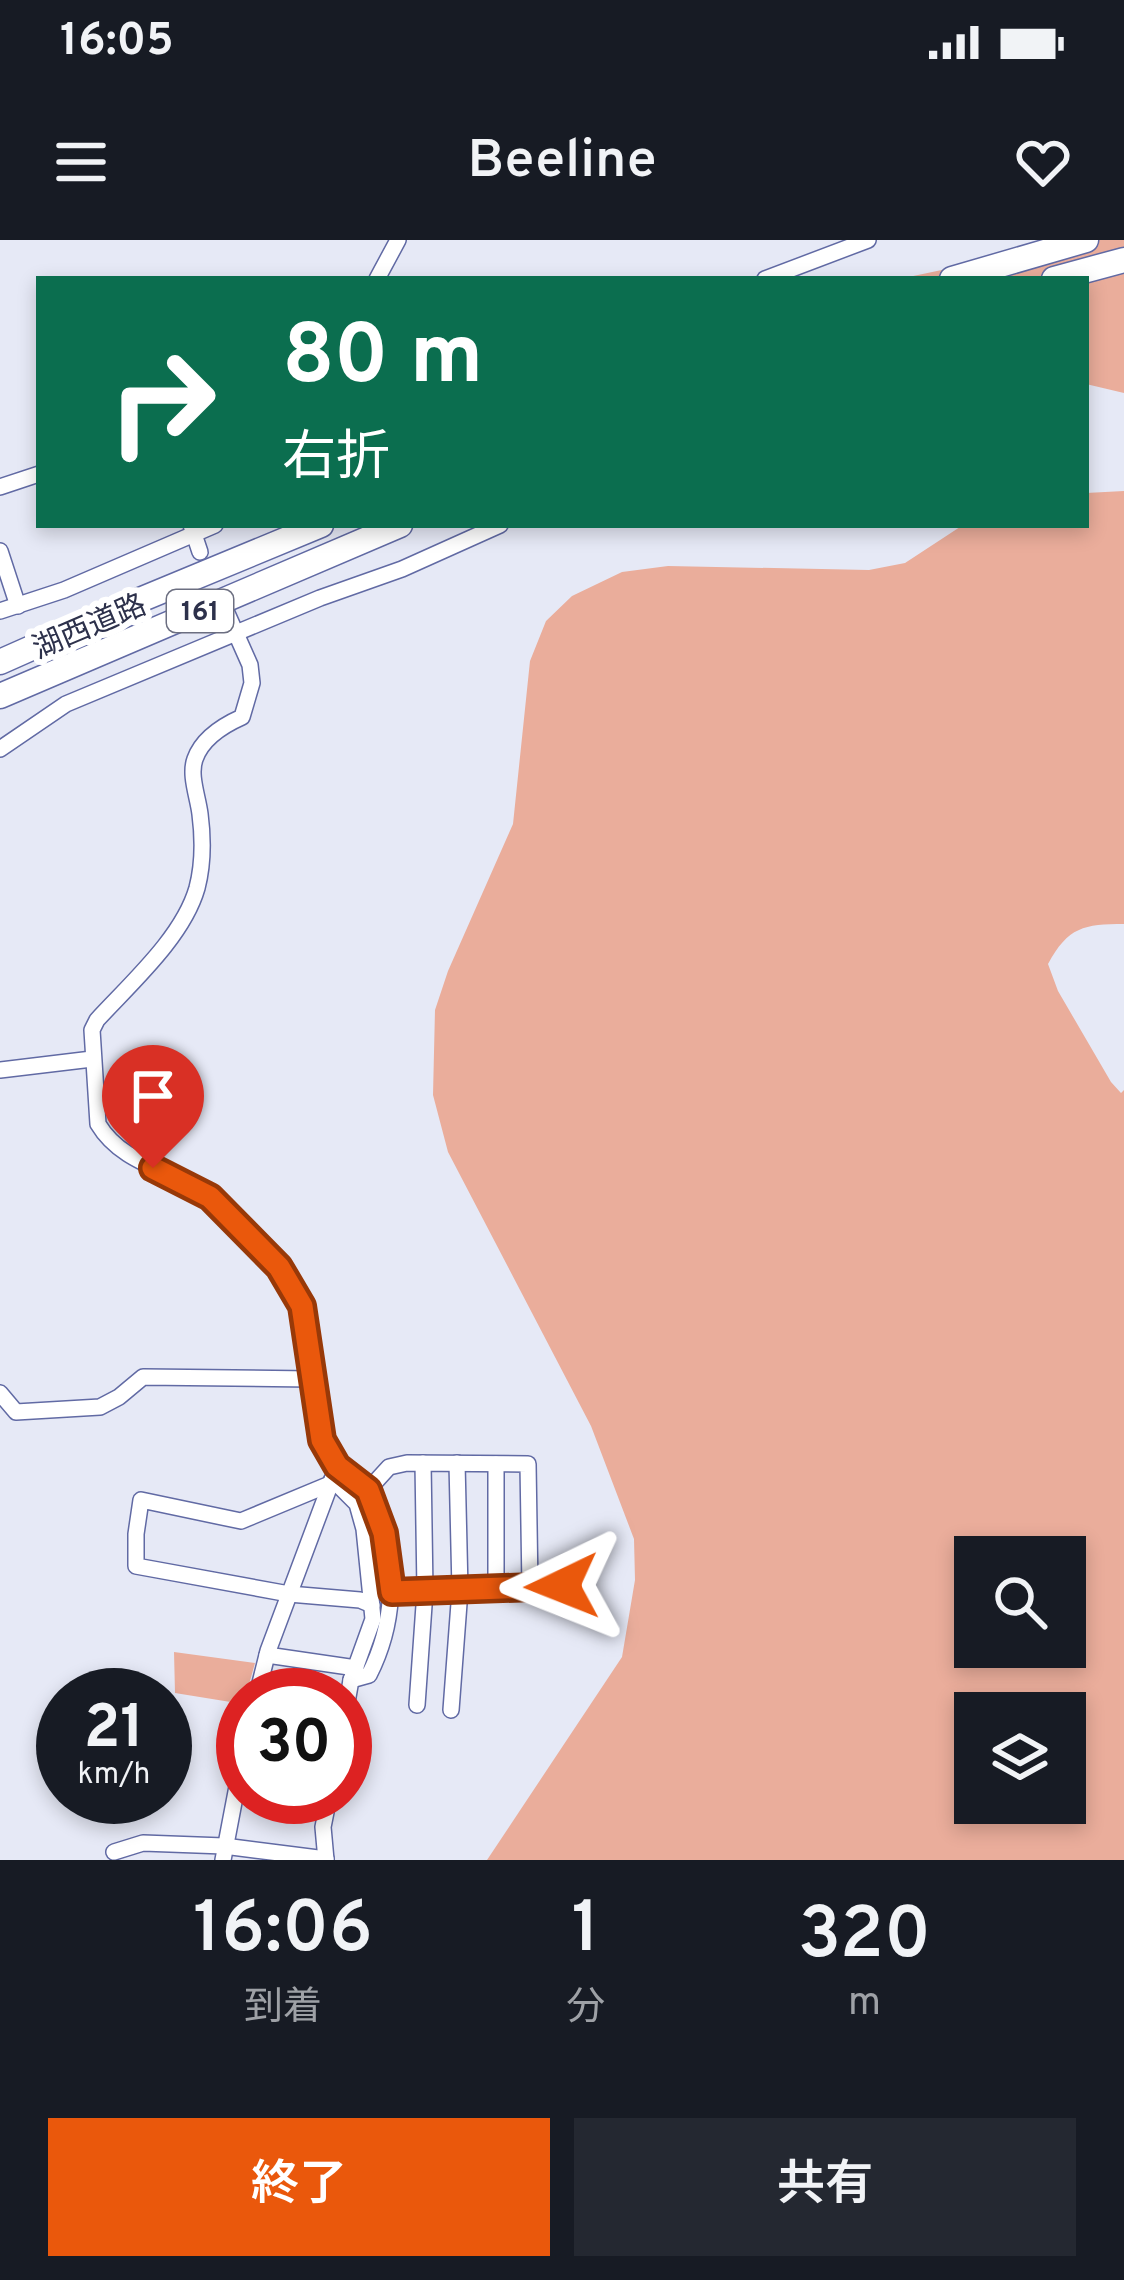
<!DOCTYPE html>
<html lang="ja">
<meta charset="utf-8">
<style>
body{margin:0;font-family:Overpass,"Noto Sans JP",sans-serif;background:#242831;color:#f1f3f6;height:100vh;display:flex;flex-direction:column;font-size:45px;white-space:nowrap}
*{box-sizing:border-box;margin:0}
p{font-size:39px;color:#9ea1a6}
.icon{flex:none;width:66px;height:66px;fill:none;stroke:currentColor;stroke-width:2;stroke-linecap:round;stroke-linejoin:round}
.map{position:relative;height:1620px;overflow:hidden}
.side{display:flex;flex-direction:column;background:#171b24;flex:1}
.side>*{flex:none}
.hud{position:absolute;left:36px;top:36px;width:1053px;height:252px;border-radius:0px;box-shadow:0 6px 18px #0003;background:#0b6e4f;color:#fff;overflow:hidden}
.fabs{position:absolute;left:954px;top:1296px;display:grid;gap:24px}
.fabs a{display:grid;place-items:center;width:132px;height:132px;border-radius:0px;background:#171b24;box-shadow:0 6px 18px #0003;font-size:60px}
.speed{position:absolute;left:36px;top:1428px;display:flex;gap:24px;font-size:60px;font-weight:700;text-align:center}
.speed>*{display:grid;place-content:center;width:156px;height:156px;border-radius:50%;background:#171b24;box-shadow:0 6px 18px #0003;line-height:1}
.speed small{font-size:30px;font-weight:400}
.speed .limit{border:18px solid #d22;background:#fff;color:#111}
.pin{position:absolute;display:grid;place-items:center;width:102px;height:102px;color:#fff;margin:-123px -51px;border-radius:50% 50% 50% 0;rotate:-45deg;box-shadow:0 0 12px #0007}
.pin .icon{rotate:45deg}
.me{position:absolute;width:132px;margin:-66px;rotate:268deg;stroke-linejoin:round;filter:drop-shadow(0 0 9px #0008)}
.turn{display:flex;align-items:center;gap:42px;height:252px;padding:0 48px;font-size:54px}
.turn .icon{width:156px;height:156px;stroke-width:2.5}
.turn b{display:block;font-size:84px;line-height:102px}
.eta{display:flex;justify-content:space-evenly;align-items:center;height:204px;text-align:center}
.eta b{font-size:72px;font-weight:600;line-height:84px}
.primary-button{display:flex;gap:24px;margin-top:auto;padding:24px 48px}
.primary-button a{flex:1;height:138px;border-radius:0px;background:#ea580c;color:#fff;font-size:48px;font-weight:600;line-height:138px;text-align:center}
.primary-button a+a{background:#242831;color:#f1f3f6}
.status{display:flex;justify-content:space-between;align-items:center;height:84px;padding:0 60px;background:#171b24;direction:ltr}
.status svg{height:33px;fill:currentColor}
header{display:flex;justify-content:space-between;align-items:center;height:156px;padding:0 48px;background:#171b24;font-size:54px;font-weight:600}
.map>svg:first-child{display:block}
.green{fill:#eaad9b;fill-rule:evenodd}
.lines{fill:none;stroke-linecap:round;stroke-linejoin:round}
.minor-casing{stroke:#616aa4;stroke-width:18}
.highway-casing{stroke:#616aa4;stroke-width:27}
.minor{stroke:#fff;stroke-width:15}
.highway{stroke:#fff;stroke-width:24}
.route-casing{stroke:#983908;stroke-width:30}
.route{stroke:#ea580c;stroke-width:21}
.labels{text-anchor:middle;stroke-width:12;stroke-linejoin:round;paint-order:stroke}
.shield{fill:#fff;stroke:#6c6f81;stroke-width:3}
.shield-label{font-size:27px;font-weight:bold;fill:#2d314b}
.street-label{font-size:30px;fill:#2d314b;stroke:#fff}
</style>
<div class="status"><b>16:05</b><svg viewBox="0 0 49 12"><path d="M0 12V9h3v3zM5 12V6h3v6zM10 12V3h3v9zM15 12V0h3v12zM26 1h20v11H26zM47 4h2v5h-2z"/></svg></div>
<header><svg class="icon" aria-label="menu" viewBox="0 0 24 24"><path d="M4 6h16M4 12h16M4 18h16"/></svg>Beeline<svg class="icon" aria-label="heart" viewBox="0 0 24 24"><path d="M12 20l-8-8c-3-5 5-10 8-4 3-6 11-1 8 4z"/></svg></header>
<div class="map">
<svg width="1124" height="1620" viewBox="0 0 1124 1620">
<rect width="100%" height="100%" fill="#e6e9f6"/>
<g class="green">
<path d="M1084,0H1124V153L1086,144V39H899Z"/>
<path d="M1124,251V684C1084,684 1068,687 1048,724L1058,751L1111,842L1121,853L1124,850V1620H487L622,1417L635,1340L634,1299L591,1186L448,912L433,855L435,770L448,731L513,584L530,421L546,381L572,356L622,332L668,326L869,330L905,323L963,285H1086V253ZM975,1317H1065V1407H975ZM975,1473H1065V1563H975Z"/>
<path d="M174,1412L255,1423L246,1455H243V1464L175,1453Z"/>
</g>
<g class="lines">
<g class="minor-casing">
<g id="minor">
<path d="M377,39L398,0"/>
<path d="M765,39L868,0"/>
<path d="M0,247L39,234"/>
<path d="M191,285L200,312"/>
<path d="M0,311L18,366"/>
<path d="M0,371L64,350L215,285"/>
<path d="M226,371L250,425L252,443L242,477C224,485 202,499 195,519C189,535 198,557 200,574C203,597 203,625 197,648C183,697 131,743 97,780L92,790L98,884C123,926 175,930 211,958C234,975 256,1002 275,1023C319,1073 304,1138 321,1197C330,1230 353,1230 368,1251C373,1257 375,1269 378,1276C398,1329 394,1386 369,1435L351,1440L345,1474"/>
<path d="M0,509L66,464L320,358L402,329L500,285"/>
<path d="M0,830L92,819"/>
<path d="M0,1153L16,1172L100,1167L119,1157L143,1137L312,1139"/>
<path d="M332,1239L357,1264L364,1289L371,1358L373,1379L351,1440"/>
<path d="M330,1244L241,1281L141,1260L136,1294V1326L289,1354L360,1360L372,1365"/>
<path d="M368,1250L389,1227L407,1223L528,1224L530,1347"/>
<path d="M496,1348V1224"/>
<path d="M392,1352L562,1346"/>
<path d="M267,1415L356,1428"/>
<path d="M257,1455L268,1411L332,1240"/>
<path d="M417,1465L425,1351L423,1223"/>
<path d="M451,1470L460,1350L457,1223"/>
<path d="M114,1612L143,1603L224,1606L326,1619"/>
<path d="M223,1620L243,1515"/>
<path d="M326,1620L323,1587L329,1557"/>
</g>
</g>
<g class="highway-casing">
<g id="highway">
<path d="M952,39L1086,0"/>
<path d="M1054,39L1124,20"/>
<path d="M0,422L135,362L321,285"/>
<path d="M0,456L400,285"/>
</g>
</g>
<use href="#minor" class="minor"/>
<use href="#highway" class="highway"/>
</g>
<g class="lines">
<g class="route-casing">
<path id="route" d="M153,928L210,957L279,1027L302,1066L322,1200L337,1226L368,1250L384,1293L392,1352L562,1346"/>
</g>
<use href="#route" class="route"/>
</g>
<g class="labels">
<rect class="shield" x="167" y="350" width="66" height="42" rx="9"/>
<g class="shield-label">
<text x="200" y="380">161</text>
</g>
<g class="street-label">
<text transform="translate(89 386) rotate(-23)" y="10">湖西道路</text>
</g>
</g>
</svg>
<div class="fabs">
<a><svg class="icon" aria-label="search" viewBox="0 0 24 24"><circle cx="10" cy="10" r="6"/><path d="M15 15l6 6"/></svg></a>
<a><svg class="icon" aria-label="layers" viewBox="0 0 24 24"><path d="M12 4l9 5-9 5-9-5zM3 14l9 5 9-5"/></svg></a>
</div>
<div class="speed"><div>21<small>km/h</small></div><div class="limit">30</div></div>
<div class="pin" style="left:153px;top:928px;background:#d93025"><svg class="icon" aria-label="arrive" viewBox="0 0 24 24"><path d="M6 21V4h12l-3 4 3 4H6"/></svg></div>
<svg class="me" style="left:562px;top:1346px" viewBox="-20 -20 40 40"><path d="M0-17L14 15 0 8-14 15z" fill="#ea580c" stroke="#fff" stroke-width="4"/></svg>
<div class="hud">
<div class="turn"><svg class="icon" aria-label="right" viewBox="0 0 24 24"><path d="M7 20v-9h11M14 6l5 5-5 5"/></svg><div><b>80 m</b>右折</div></div>
</div>
</div>
<section class="side">
<div class="eta">
<div><b>16:06</b><p>到着</p></div>
<div><b>1</b><p>分</p></div>
<div><b>320</b><p>m</p></div>
</div>
<div class="primary-button"><a>終了</a><a>共有</a></div>
</section>
